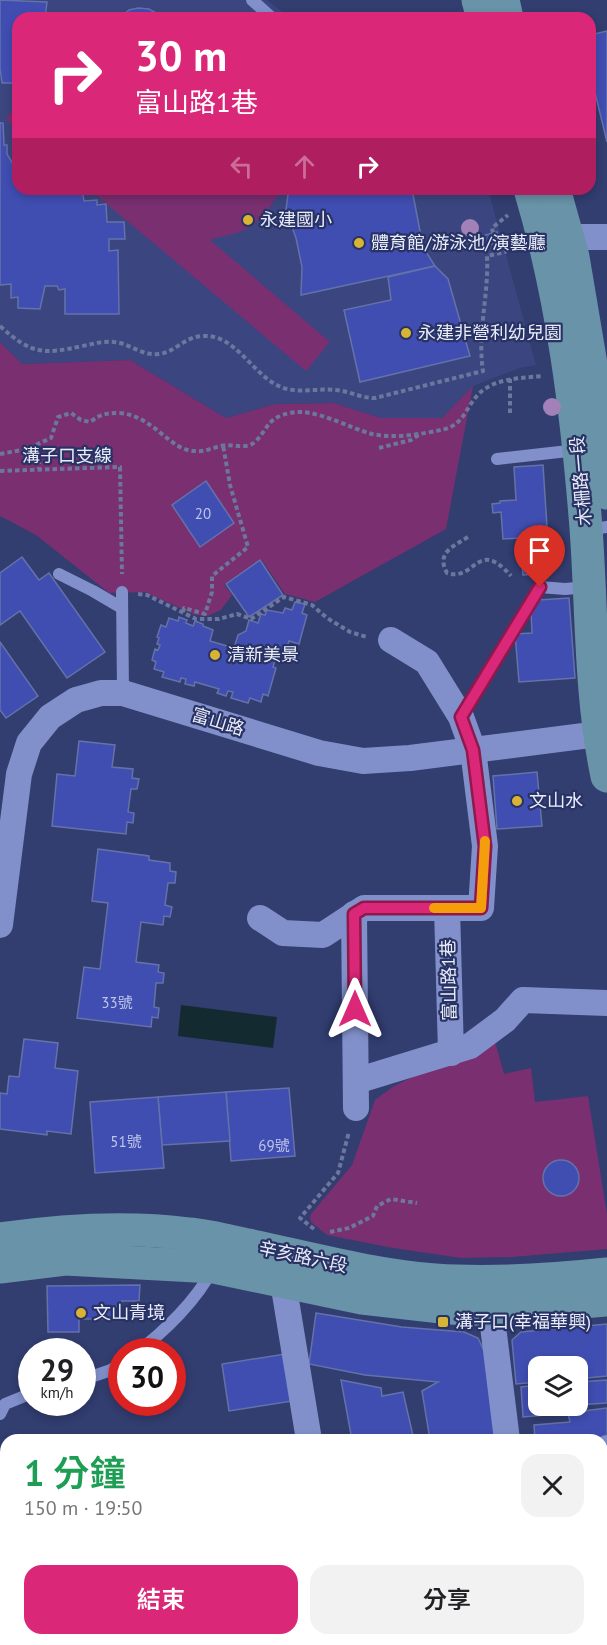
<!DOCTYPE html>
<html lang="zh-TW">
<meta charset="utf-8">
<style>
body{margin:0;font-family:"PT Sans","Noto Sans TC",sans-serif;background:#f2f2f2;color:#202124;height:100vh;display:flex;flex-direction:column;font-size:22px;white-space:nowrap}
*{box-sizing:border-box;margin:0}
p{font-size:20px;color:#757577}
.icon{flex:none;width:33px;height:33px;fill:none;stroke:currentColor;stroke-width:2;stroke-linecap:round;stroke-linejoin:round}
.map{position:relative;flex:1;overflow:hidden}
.drawer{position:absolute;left:0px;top:1434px;width:608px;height:212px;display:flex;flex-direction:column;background:#fff;border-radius:18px 18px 0 0;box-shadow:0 3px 9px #0003}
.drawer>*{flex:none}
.banner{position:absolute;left:12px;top:12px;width:584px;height:183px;border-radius:18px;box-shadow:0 3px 9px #0003;background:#db2777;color:#fff;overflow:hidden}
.controls{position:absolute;left:528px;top:1356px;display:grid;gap:12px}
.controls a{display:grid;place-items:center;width:60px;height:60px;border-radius:12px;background:#fff;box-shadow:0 3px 9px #0003;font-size:30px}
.speed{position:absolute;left:18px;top:1338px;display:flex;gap:12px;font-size:30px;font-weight:700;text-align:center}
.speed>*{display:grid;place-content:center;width:78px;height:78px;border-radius:50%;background:#fff;box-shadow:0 3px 9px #0003;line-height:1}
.speed small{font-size:15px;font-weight:400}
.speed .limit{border:9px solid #d22;background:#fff;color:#111}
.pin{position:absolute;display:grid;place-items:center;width:51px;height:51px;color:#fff;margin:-62px -26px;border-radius:50% 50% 50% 0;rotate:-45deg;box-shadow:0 0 6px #0007}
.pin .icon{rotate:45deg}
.me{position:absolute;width:66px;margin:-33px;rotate:0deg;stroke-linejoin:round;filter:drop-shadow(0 0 4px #0008)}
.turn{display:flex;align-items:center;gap:21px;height:126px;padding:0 24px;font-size:27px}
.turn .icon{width:78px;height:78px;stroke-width:2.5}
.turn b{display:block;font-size:42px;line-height:51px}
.lanes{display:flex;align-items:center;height:57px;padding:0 24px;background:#0003;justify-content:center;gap:30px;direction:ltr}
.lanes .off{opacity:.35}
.round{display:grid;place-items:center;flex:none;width:63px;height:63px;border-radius:18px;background:#f2f2f2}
.overview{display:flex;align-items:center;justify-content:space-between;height:102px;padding:0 24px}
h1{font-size:36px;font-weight:600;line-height:45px;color:#1e9e55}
.action{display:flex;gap:12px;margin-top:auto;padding:12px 24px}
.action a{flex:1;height:69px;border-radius:18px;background:#db2777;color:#fff;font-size:24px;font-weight:600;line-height:69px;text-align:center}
.action a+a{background:#f2f2f2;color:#202124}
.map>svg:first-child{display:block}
.built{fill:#3b4680}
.green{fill:#792f70}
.water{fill:#132b30}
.building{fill:#404eb2;stroke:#6472a9;stroke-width:1.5}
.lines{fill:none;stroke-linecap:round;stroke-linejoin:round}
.path{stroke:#6d769d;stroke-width:4;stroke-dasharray:4.5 3;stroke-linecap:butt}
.service{stroke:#8190ca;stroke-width:12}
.minor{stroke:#8190ca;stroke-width:26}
.secondary{stroke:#6893a8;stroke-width:33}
.tree{fill:#a280b8}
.route-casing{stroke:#8e194d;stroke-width:15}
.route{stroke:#db2777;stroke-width:10}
.slow{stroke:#f59e0b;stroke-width:10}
.poi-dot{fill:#d8b434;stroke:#283264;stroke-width:2}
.labels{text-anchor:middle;stroke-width:4.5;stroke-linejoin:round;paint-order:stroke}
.number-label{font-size:15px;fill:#bfc5e8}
.poi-label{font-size:18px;fill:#e9edfa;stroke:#283264;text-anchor:start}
.street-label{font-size:18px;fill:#e9edfa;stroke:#283264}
</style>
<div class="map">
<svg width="607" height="1645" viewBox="0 0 607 1645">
<rect width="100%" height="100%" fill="#323d70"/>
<path class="built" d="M0,0H267L290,18H18V189H488L536,365L520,368L473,386L443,418H381L334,403L275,404L226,418L130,360L22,364L0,342Z"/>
<g class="green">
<path d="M18,102V130L6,119Z"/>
<path d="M89,189H281C270,209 256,228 233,234C225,236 217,237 210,240L330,342L306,371Z"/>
<path d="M0,342L22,364L130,360L226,418L275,404L334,403L381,418H442L473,386L446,529L315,602L285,594L261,559L224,584L232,595L221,610L208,616L195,615L145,592L109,593L36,535L0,516Z"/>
<path d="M494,1038L504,1074L531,1068L535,1102L588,1096L607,1214V1249L512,1257L461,1258L393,1248L327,1235L311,1222L310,1218L311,1214L352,1165L375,1100L394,1086Z"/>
<path d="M0,1450L6,1451V1592L0,1600Z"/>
</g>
<path class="water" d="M181,1005L277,1017L273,1048L178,1036Z"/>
<g class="building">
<path d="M0,0L47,2L45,18H18V83H2L0,68Z"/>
<path d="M138,8L149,9L160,15L159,18H120L129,10Z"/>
<path d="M607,31V142L590,72V35Z"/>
<path d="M0,123H3L4,145H7V154L14,166H18V189H82L84,201L97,200V205L106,204L107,222H124L125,239H109V251L118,250L119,314H65V289L59,290L57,286H45L40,309L18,308V297L11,298V284L0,285Z"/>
<path d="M305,189H412L423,247L435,266L301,295L302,267L296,238L286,210L288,194Z"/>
<path d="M497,232L500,242L474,250L471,239Z"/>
<path d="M435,266L448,279L470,356L360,382L344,310L391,300L388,277Z"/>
<path d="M543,465L550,573L523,575L520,538L503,539L501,512L493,513L492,504L500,503V501L516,500L514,467Z"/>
<path d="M206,481L234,523L200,547L172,505Z"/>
<path d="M22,557L39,580L49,573L105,652L67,678L20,611L0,625V573Z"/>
<path d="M260,560L283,595L249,617L226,584Z"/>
<path d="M569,598L575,678L519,682L515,634L532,633L531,611L538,600Z"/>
<path d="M295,602L305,604L302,613L307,615L299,644L289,641L286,650L279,648L273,667L276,668L268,696L263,694L261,702L250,698L248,703L231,698L233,692L228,691L226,696L217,693L219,689L195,682L194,686L185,684L186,679L181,678L180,682L162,677L164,672L154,669L156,662L152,660L155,649L158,650L160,645L157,644L159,638L157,637L161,625L166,627L169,618L178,621L179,617L187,620L186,623L193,626L195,621L203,624V626L213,630L210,641L234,648L238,635L246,631L249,620L258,623L261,614L265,615L267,610L283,613L285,608L292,610Z"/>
<path d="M0,642L38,696L6,718L0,710Z"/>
<path d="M79,741L115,745L112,767L133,769L132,778L139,779L137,789H131L128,812L134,813L133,823L127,822L126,834L52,826L57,774L75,776Z"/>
<path d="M537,772L542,826L497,829L493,776Z"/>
<path d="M98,849L149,856V860L170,863V871L176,872L175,883H168L165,905L172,907L170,917L164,916L163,925L141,922L136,962L159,965L158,972L164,973L163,983H156L154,1007L159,1008L158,1018L152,1017L151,1027L77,1018L84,967L100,969L108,903L92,901Z"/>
<path d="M24,1039L58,1043L55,1068L78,1071L71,1134L47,1131V1135L0,1129V1093L7,1094L9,1076L19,1077Z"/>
<path d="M289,1088L295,1156L231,1161L226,1092Z"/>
<path d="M226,1092L230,1141L162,1145L158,1097Z"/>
<path d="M158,1097L164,1168L95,1173L90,1102Z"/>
<circle cx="561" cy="1178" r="18"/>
<path d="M140,1285L139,1301H122V1306L115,1307V1319H79V1332H48L47,1286Z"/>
<path d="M316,1313L402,1327L464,1332L478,1338L487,1357L498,1440H430L422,1391L438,1382L365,1375L309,1364Z"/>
<path d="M607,1324V1376L578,1379V1366H538V1382L516,1384L512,1340L521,1332Z"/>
<path d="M285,1354L293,1401L229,1411L222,1364Z"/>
<path d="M341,1380L381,1388L382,1396L403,1392L414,1440H352Z"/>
<path d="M607,1380V1403L578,1405V1382Z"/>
<path d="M538,1385V1406H571V1410L568,1413L523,1417L521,1387Z"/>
<path d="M607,1408V1445L602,1440H535L534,1425L570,1422L568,1413Z"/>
<path d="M607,1525V1577L602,1543V1526Z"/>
</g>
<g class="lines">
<g class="path">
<path d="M493,233L492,228L508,215"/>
<path d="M0,326C31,354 43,355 82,346C93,344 103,341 114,342C129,343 142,356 158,354C175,353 185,336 203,336C236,334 253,376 281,387C298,394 318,388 336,390C350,391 360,398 375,398L483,371C477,332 489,295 487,256L505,252L515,240"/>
<path d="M510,413V379"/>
<path d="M379,448L411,440L420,434"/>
<path d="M27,449L28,461L39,460V469"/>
<path d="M0,454L27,449L51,438L58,417L71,413L81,420L90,422C101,414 106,413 119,413C153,415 170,451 195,451C204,452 212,448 221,446C233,443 246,451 256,441C269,427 267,418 290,413C313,407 349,428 372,434C395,439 423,434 445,429C465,424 467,403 482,391C498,378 523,378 543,376"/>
<path d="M0,471L120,467L122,574"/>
<path d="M468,537C452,547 436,553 447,573C476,582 477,537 511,576"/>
<path d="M138,594L147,595L196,619H219L237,614L251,619L284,597L312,605L327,618L350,632L367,637"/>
<path d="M183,612L184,608L205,614L212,592V576L248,547L230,485L223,445"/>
<path d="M314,1229L300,1218L338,1173L349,1132"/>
<path d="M330,1232L349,1228L373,1216L377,1206L391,1199L417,1203"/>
<path d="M335,1640L336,1645"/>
<path d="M500,1640L503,1645"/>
</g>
<g class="service">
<path d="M252,0L272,18"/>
<path d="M497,459L577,450"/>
<path d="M587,530L607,527"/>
<path d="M59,574L93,591L122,608"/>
<path d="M122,592L123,693"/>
<path d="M461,717L540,587L565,589L588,587"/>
<path d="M137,1352C164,1332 198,1299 213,1268"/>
<path d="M82,1380L111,1370L122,1362"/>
<path d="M0,1414L5,1404L32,1393"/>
</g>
<g class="minor">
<path d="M551,240L567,237H607"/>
<path d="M447,908L451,1053"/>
<path d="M354,914L356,1108"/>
<path d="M260,918L283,933L323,935L364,908H481L485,846L473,750L461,717L427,662L391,640"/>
<path d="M0,925L19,774L29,743L50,717L76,700L101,693H123L319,753L363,761L410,758L607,733"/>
<path d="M356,1081L470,1046L505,1020L523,1000L607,1003"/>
<path d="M283,1282L309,1440"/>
<path d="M491,1310L507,1440"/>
<path d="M602,1452L607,1448"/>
<path d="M602,1621L605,1645"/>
</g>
<g class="secondary">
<path d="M478,0L483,18"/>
<path d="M503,0L507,18"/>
<path d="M530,189C563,299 577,414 586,528C592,611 590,695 607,776"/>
<path d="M554,189L573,257L591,364L607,493"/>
<path d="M0,1239C61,1230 128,1226 190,1234C209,1236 229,1241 248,1245C310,1258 372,1275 435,1280C493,1284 550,1280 607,1274"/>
<path d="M0,1267L65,1259L214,1267L362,1298L450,1308L491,1310L607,1300"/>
</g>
</g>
<g class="tree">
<circle cx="470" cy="228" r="9"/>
<circle cx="552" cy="407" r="9"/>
</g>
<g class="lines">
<g class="route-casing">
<path id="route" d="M355,1009L354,914L364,908H481L485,846L473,750L461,717L540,587"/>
</g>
<use href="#route" class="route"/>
<path class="slow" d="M434,908H481L485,841"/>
</g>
<g class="poi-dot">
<circle cx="248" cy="220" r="6"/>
<circle cx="359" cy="243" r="6"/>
<circle cx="406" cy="333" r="6"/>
<circle cx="215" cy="655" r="6"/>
<circle cx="517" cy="801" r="6"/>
<circle cx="81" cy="1313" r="6"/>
<rect x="437" y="1316" width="12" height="12" rx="3"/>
</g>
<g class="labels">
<g class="number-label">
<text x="203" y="519">20</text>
<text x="117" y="1008">33號</text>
<text x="126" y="1147">51號</text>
<text x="274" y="1151">69號</text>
</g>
<g class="poi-label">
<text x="260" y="226">永建國小</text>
<text x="371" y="249">體育館/游泳池/演藝廳</text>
<text x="418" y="339">永建非營利幼兒園</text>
<text x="227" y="661">清新美景</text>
<text x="529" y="807">文山水</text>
<text x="93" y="1319">文山青境</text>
<text x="455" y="1328">溝子口(幸福華興)</text>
</g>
<g class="street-label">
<text x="67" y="462">溝子口支線</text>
<text transform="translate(581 481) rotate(-95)" y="6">木柵路一段</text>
<text transform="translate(218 722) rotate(17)" y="6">富山路</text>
<text transform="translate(449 980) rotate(-91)" y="6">富山路1巷</text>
<text transform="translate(303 1257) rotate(12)" y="6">辛亥路六段</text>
</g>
</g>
</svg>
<div class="controls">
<a><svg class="icon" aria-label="layers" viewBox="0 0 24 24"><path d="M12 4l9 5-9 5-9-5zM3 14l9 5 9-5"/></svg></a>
</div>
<div class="speed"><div>29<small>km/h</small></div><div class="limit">30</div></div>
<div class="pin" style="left:540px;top:587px;background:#d93025"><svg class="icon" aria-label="arrive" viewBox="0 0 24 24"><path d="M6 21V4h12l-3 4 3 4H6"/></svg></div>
<svg class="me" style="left:355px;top:1009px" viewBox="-20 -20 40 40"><path d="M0-17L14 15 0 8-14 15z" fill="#db2777" stroke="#fff" stroke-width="4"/></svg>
<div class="banner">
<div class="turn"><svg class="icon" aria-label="right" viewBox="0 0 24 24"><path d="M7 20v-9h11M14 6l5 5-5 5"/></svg><div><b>30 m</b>富山路1巷</div></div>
<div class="lanes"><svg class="icon off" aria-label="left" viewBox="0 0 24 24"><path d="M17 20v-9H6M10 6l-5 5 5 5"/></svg><svg class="icon off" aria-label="ahead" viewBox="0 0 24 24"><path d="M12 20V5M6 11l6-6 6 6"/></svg><svg class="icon" aria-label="right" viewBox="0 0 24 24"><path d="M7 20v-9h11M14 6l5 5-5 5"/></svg></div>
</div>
<section class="drawer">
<div class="overview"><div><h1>1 分鐘</h1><p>150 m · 19:50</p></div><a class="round"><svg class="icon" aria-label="close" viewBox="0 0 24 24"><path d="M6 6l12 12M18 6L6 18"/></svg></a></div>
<div class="action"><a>結束</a><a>分享</a></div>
</section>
</div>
